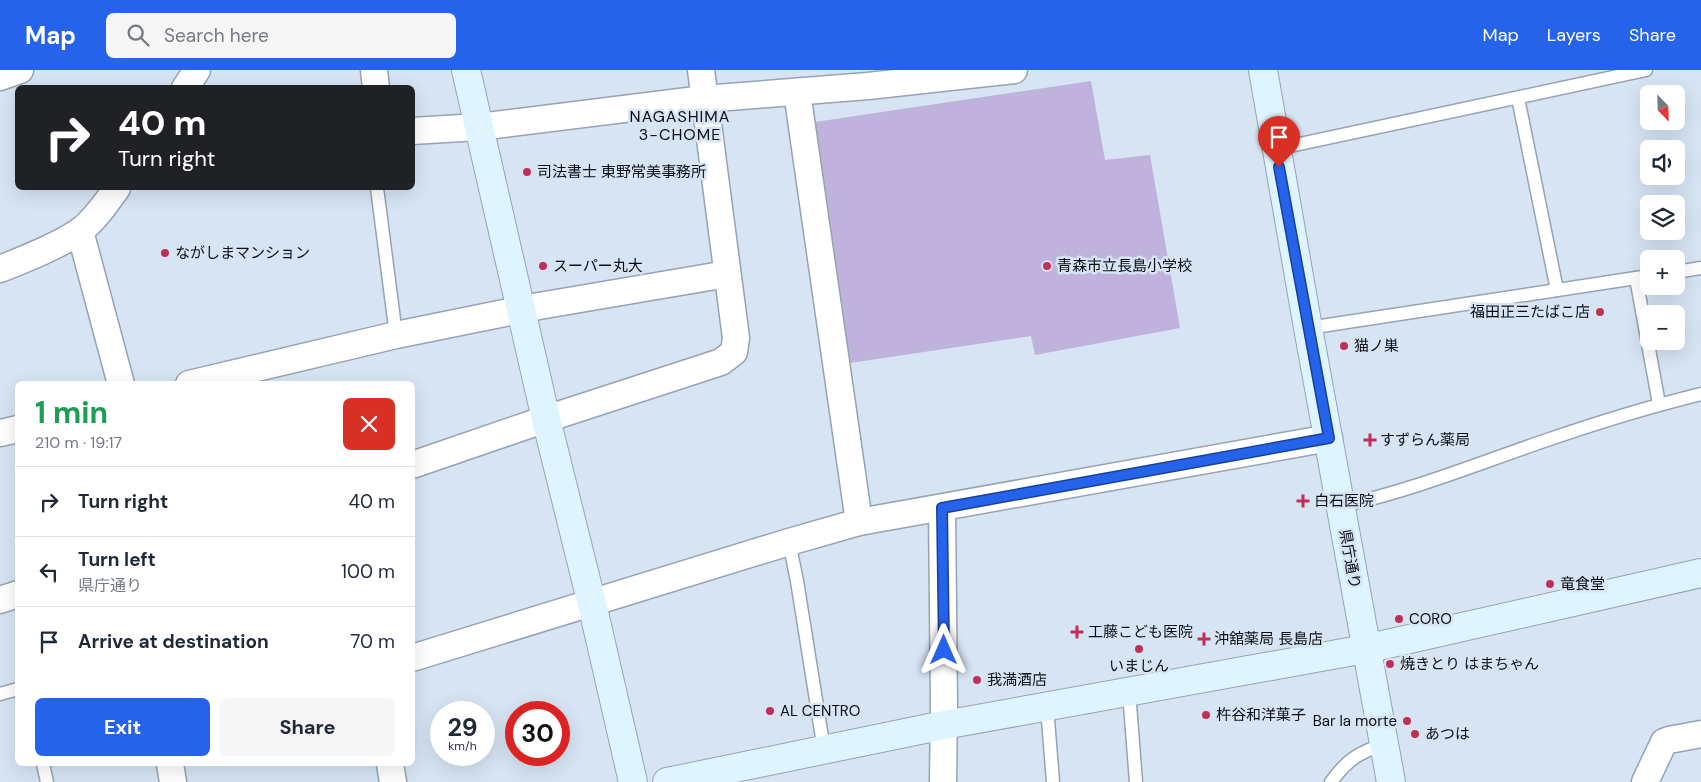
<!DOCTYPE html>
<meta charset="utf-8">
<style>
body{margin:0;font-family:"DM Sans","Noto Sans JP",sans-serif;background:#f6f6f7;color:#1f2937;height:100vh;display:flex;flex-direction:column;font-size:19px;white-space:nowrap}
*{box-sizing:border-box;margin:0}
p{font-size:16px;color:#747a83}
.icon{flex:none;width:28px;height:28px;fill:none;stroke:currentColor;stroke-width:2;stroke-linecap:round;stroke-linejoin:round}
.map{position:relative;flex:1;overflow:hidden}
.side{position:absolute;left:15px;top:311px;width:400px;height:385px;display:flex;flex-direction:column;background:#fff;border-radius:8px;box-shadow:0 5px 20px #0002}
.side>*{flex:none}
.banner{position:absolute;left:15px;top:15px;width:400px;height:105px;border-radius:8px;box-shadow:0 5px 20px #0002;background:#202124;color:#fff;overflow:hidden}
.needle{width:32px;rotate:157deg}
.tools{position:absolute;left:1640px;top:15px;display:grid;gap:10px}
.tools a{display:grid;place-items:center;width:45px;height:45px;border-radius:8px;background:#fff;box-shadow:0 5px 20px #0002;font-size:25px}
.speed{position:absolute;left:430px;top:631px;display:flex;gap:10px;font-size:25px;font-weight:700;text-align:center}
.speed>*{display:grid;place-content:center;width:65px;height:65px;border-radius:50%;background:#fff;box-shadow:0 5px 20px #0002;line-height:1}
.speed small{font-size:12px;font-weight:400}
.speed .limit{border:8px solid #d22;background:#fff;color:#111}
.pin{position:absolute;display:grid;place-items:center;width:42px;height:42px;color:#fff;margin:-51px -21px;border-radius:50% 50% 50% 0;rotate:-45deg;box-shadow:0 0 5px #0007}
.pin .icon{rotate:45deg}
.me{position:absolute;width:55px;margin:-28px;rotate:0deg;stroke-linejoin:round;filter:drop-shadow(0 0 4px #0008)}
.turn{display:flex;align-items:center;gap:18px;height:105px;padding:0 20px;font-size:22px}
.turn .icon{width:65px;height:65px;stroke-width:2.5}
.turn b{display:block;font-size:35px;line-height:42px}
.round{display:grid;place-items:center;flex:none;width:52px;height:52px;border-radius:8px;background:#f6f6f7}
.headline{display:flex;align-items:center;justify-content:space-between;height:85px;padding:0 20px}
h1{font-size:30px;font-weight:700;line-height:38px;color:#1e9e55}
.cta{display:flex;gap:10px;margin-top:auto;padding:10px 20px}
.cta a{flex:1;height:58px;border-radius:8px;background:#2563eb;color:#fff;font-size:20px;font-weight:700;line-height:58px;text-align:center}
.cta a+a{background:#f6f6f7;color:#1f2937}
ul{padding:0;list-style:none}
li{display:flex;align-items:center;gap:15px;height:70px;padding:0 20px;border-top:1px solid #e0e1e3}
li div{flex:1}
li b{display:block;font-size:19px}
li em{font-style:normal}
header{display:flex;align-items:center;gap:30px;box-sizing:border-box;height:70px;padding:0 25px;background:#2563eb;color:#fff}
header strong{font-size:24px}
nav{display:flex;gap:28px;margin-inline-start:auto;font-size:18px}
.search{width:350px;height:45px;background:#f6f6f7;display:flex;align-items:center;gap:12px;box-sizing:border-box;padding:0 18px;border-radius:8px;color:#747a83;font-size:19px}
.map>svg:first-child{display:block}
.green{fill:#bfb2dc}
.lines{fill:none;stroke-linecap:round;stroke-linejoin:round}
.lane-casing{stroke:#96a3b2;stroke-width:15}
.street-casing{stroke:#96a3b2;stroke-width:29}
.secondary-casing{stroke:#96a3b2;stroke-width:30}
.lane{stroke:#fff;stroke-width:12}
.street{stroke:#fff;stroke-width:26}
.secondary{stroke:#def4fe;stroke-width:28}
.route-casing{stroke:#184099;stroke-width:12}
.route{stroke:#2563eb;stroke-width:9}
.poi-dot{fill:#c03055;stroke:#d6e4f4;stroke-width:2}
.labels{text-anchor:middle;stroke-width:5;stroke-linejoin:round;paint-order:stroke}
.poi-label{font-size:15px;fill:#0a0e14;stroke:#d6e4f4;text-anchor:start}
.street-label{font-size:15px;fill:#0a0e14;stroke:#d6e4f4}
.neighbourhood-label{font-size:16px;letter-spacing:1px;fill:#0a0e14;stroke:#d6e4f4}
</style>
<header>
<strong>Map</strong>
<div class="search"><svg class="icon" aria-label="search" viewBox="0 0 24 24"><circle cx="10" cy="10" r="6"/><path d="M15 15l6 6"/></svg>Search here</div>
<nav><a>Map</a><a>Layers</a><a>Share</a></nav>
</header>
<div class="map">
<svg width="1701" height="712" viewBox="0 0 1701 712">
<rect width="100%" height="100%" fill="#d6e4f4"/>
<path class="green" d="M1091,11L1105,90L1150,85L1180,258L1035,285L1031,266L850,293L815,52Z"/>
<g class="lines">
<g class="lane-casing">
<g id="lane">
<path d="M1518,28L1557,220"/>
<path d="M1276,79L1646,0"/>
<path d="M377,118L396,265"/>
<path d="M1676,202L1701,198"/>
<path d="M1636,208L1659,334"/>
<path d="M1308,258L1649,206"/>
<path d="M1341,436C1411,421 1477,394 1544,371C1596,353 1648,337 1701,324"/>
<path d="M789,472L797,511L824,680"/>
<path d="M1129,622L1136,712"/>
<path d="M0,624L18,619"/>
<path d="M1047,637L1053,712"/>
<path d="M43,694L47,712"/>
<path d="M1331,712C1348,689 1357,684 1383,674"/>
</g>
</g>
<g class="street-casing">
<g id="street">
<path d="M374,0L376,18"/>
<path d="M0,7L20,0"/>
<path d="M185,18L197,0"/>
<path d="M797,22L859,452"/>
<path d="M412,61L479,57L704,29L868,16L1014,0"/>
<path d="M80,161L121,314"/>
<path d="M0,199C25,189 58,176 80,161C95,150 107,132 117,118"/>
<path d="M189,314L396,265L539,236L727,204"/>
<path d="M0,363L18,359"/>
<path d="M412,395L546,349L721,292L734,282L736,268L701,0"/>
<path d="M942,438L944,635L943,712"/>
<path d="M0,530L18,524"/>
<path d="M412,588L789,472L859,452L1329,368"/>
<path d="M170,694L173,712"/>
<path d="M390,694L393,712"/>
<path d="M1645,712L1664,672L1669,670L1701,664"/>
</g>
</g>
<g class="secondary-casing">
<g id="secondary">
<path d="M466,0L546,349L592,534L633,712"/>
<path d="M1263,0L1308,258L1391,712"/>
<path d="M667,712L944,655L1365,579L1701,503"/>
</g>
</g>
<use href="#lane" class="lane"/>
<use href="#street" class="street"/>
<use href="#secondary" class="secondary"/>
</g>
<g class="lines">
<g class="route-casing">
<path id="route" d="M944,580L942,438L1329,368L1279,97"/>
</g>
<use href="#route" class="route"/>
</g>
<g class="poi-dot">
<circle cx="527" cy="102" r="5"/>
<circle cx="165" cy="183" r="5"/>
<circle cx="543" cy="196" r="5"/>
<circle cx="1047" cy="196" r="5"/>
<circle cx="1600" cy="242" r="5"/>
<circle cx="1344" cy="276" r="5"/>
<path d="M1367.5 362.5h5v5h5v5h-5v5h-5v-5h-5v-5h5z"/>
<path d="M1300.5 423.5h5v5h5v5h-5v5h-5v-5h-5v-5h5z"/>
<circle cx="1550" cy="514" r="5"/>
<circle cx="1399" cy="549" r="5"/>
<path d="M1074.5 554.5h5v5h5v5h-5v5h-5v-5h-5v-5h5z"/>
<path d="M1201.5 561.5h5v5h5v5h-5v5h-5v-5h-5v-5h5z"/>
<circle cx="1139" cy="579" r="5"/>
<circle cx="1390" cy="594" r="5"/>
<circle cx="977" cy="610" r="5"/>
<circle cx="770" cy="641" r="5"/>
<circle cx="1206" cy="645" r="5"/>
<circle cx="1407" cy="651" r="5"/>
<circle cx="1415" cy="664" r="5"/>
</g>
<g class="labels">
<g class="poi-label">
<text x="537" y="107">司法書士 東野常美事務所</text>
<text x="175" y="188">ながしまマンション</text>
<text x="553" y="201">スーパー丸大</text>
<text x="1057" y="201">青森市立長島小学校</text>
<text x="1590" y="247" text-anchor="end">福田正三たばこ店</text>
<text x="1354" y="281">猫ノ巣</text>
<text x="1380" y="375">すずらん薬局</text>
<text x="1314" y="436">白石医院</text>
<text x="1560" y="519">竜食堂</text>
<text x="1409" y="554">CORO</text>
<text x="1088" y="567">工藤こども医院</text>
<text x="1214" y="574">沖舘薬局 長島店</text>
<text x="1400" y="599">焼きとり はまちゃん</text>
<text x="1139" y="601" text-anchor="middle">いまじん</text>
<text x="987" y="615">我満酒店</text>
<text x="780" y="646">AL CENTRO</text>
<text x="1216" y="650">杵谷和洋菓子</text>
<text x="1397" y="656" text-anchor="end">Bar la morte</text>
<text x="1425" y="669">あつは</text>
</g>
<g class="street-label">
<text transform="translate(1350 489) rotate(80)" y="5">県庁通り</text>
</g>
<g class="neighbourhood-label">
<text x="680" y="52">NAGASHIMA<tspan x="680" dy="18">3-CHOME</tspan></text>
</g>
</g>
</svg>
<div class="tools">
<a><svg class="needle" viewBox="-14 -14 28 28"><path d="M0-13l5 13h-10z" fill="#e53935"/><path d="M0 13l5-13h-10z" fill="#747a83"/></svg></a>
<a><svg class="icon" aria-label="sound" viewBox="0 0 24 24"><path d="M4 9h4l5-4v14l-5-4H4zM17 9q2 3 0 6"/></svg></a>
<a><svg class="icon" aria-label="layers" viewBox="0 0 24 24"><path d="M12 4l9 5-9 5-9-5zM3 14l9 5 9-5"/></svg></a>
<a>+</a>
<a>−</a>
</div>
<div class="speed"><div>29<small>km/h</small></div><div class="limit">30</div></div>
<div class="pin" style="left:1279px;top:97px;background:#d93025"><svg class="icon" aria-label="arrive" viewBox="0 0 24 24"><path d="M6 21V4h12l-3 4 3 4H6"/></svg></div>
<svg class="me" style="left:944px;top:580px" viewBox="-20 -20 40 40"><path d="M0-17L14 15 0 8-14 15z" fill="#2563eb" stroke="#fff" stroke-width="4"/></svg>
<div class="banner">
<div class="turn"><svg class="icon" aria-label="right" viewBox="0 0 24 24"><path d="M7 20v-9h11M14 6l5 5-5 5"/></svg><div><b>40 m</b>Turn right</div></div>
</div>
<section class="side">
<div class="headline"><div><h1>1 min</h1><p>210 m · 19:17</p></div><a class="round" style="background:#d93025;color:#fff"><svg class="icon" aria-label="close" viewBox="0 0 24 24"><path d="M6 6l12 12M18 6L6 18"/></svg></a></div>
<ul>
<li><svg class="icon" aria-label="right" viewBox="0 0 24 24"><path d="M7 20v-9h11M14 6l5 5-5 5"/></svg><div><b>Turn right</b></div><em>40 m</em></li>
<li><svg class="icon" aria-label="left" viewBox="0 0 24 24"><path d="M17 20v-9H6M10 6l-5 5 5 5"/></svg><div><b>Turn left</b><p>県庁通り</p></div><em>100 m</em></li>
<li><svg class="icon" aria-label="arrive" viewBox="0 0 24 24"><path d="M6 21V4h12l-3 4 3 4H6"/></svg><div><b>Arrive at destination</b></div><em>70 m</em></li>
</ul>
<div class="cta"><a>Exit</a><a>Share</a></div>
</section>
</div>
